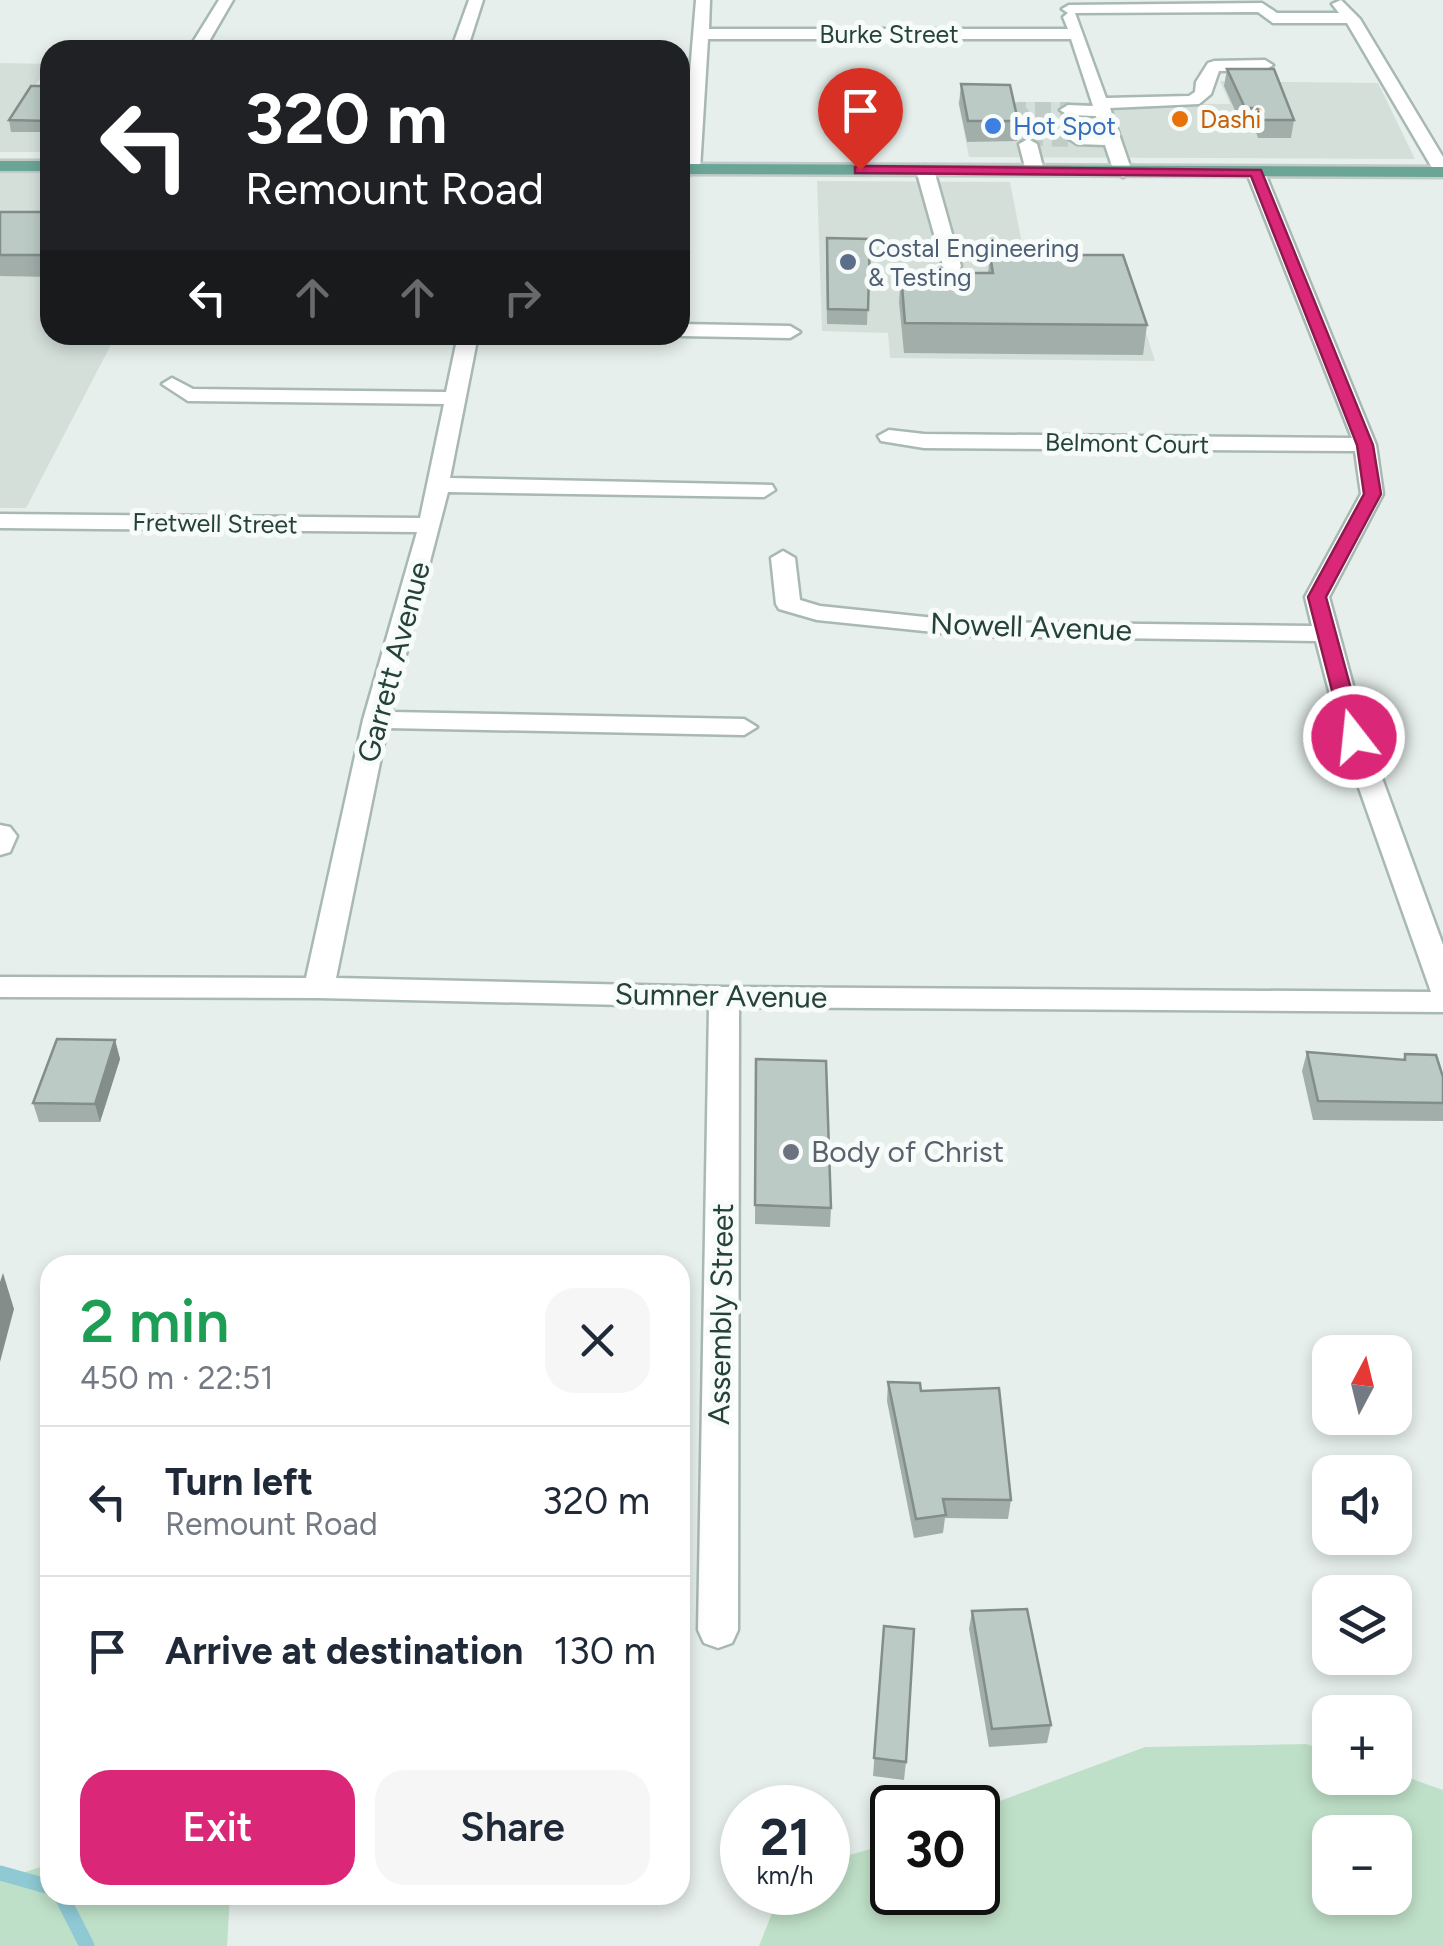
<!DOCTYPE html>
<meta charset="utf-8">
<style>
body{margin:0;font-family:Figtree,sans-serif;background:#f6f6f7;color:#1f2937;height:100vh;display:flex;flex-direction:column;font-size:38px;white-space:nowrap}
*{box-sizing:border-box;margin:0}
p{font-size:32px;color:#747a83}
.icon{flex:none;width:55px;height:55px;fill:none;stroke:currentColor;stroke-width:2;stroke-linecap:round;stroke-linejoin:round}
.map{position:relative;flex:1;overflow:hidden}
.details{position:absolute;left:40px;top:1255px;width:650px;height:650px;display:flex;flex-direction:column;background:#fff;border-radius:30px;box-shadow:0 5px 15px #0003}
.details>*{flex:none}
.hud{position:absolute;left:40px;top:40px;width:650px;height:305px;border-radius:30px;box-shadow:0 5px 15px #0003;background:#202124;color:#fff;overflow:hidden}
.needle{width:65px;rotate:7deg}
.fabs{position:absolute;left:1312px;top:1335px;display:grid;gap:20px}
.fabs a{display:grid;place-items:center;width:100px;height:100px;border-radius:20px;background:#fff;box-shadow:0 5px 15px #0003;font-size:50px}
.speed{position:absolute;left:720px;top:1785px;display:flex;gap:20px;font-size:50px;font-weight:700;text-align:center}
.speed>*{display:grid;place-content:center;width:130px;height:130px;border-radius:50%;background:#fff;box-shadow:0 5px 15px #0003;line-height:1}
.speed small{font-size:25px;font-weight:400}
.speed .limit{border:5px solid #111;border-radius:15px;background:#fff;color:#111}
.pin{position:absolute;display:grid;place-items:center;width:85px;height:85px;color:#fff;margin:-102px -42px;border-radius:50% 50% 50% 0;rotate:-45deg;box-shadow:0 0 10px #0007}
.pin .icon{rotate:45deg}
.me{position:absolute;width:110px;margin:-55px;rotate:344deg;stroke-linejoin:round;filter:drop-shadow(0 0 8px #0008)}
.turn{display:flex;align-items:center;gap:35px;height:210px;padding:0 40px;font-size:45px}
.turn .icon{width:130px;height:130px;stroke-width:2.5}
.turn b{display:block;font-size:70px;line-height:85px}
.lanes{display:flex;align-items:center;height:95px;padding:0 40px;background:#0003;justify-content:center;gap:50px;direction:ltr}
.lanes .off{opacity:.35}
.round{display:grid;place-items:center;flex:none;width:105px;height:105px;border-radius:30px;background:#f6f6f7}
.head{display:flex;align-items:center;justify-content:space-between;height:170px;padding:0 40px}
h1{font-size:60px;font-weight:600;line-height:75px;color:#1e9e55}
.action{display:flex;gap:20px;margin-top:auto;padding:20px 40px}
.action a{flex:1;height:115px;border-radius:30px;background:#db2777;color:#fff;font-size:40px;font-weight:600;line-height:115px;text-align:center}
.action a+a{background:#f6f6f7;color:#1f2937}
ul{padding:0;list-style:none}
li{display:flex;align-items:center;gap:30px;height:150px;padding:0 40px;border-top:2px solid #e0e1e3}
li div{flex:1}
li b{display:block;font-size:38px}
li em{font-style:normal}
.map>svg:first-child{display:block}
.built{fill:#d4dfda}
.green{fill:#bfe0c8;fill-rule:evenodd}
.lines{fill:none;stroke-linecap:round;stroke-linejoin:round}
.stream{stroke:#8ec9d4;stroke-width:15}
.minor-tunnel{stroke:#bfccc8;stroke-width:16;stroke-dasharray:16 9;stroke-linecap:butt}
.minor-casing{stroke:#a8b8b2;stroke-width:5}
.major-casing{stroke:#c2cac8;stroke-width:5}
.minor{fill:#fff;fill-rule:evenodd}
.major{fill:#6aa596;fill-rule:evenodd}
.wall{fill:#a1aea9}
.shaded-wall{fill:#838d89}
.building{fill:#bbcac4;stroke:#838d89;stroke-width:2.5}
.route{fill:#db2777;stroke:#8e194d;stroke-width:2.5}
.food-dot{fill:#e8710a;stroke:#f7fbf9;stroke-width:4}
.shop-dot{fill:#3f7fe0;stroke:#f7fbf9;stroke-width:4}
.service-dot{fill:#5c6f8a;stroke:#f7fbf9;stroke-width:4}
.worship-dot{fill:#6b7280;stroke:#f7fbf9;stroke-width:4}
.labels{text-anchor:middle;stroke-width:10;stroke-linejoin:round;paint-order:stroke}
.far-street-label{font-size:25px;fill:#24423a;stroke:#f7fbf9}
.far-food-label{font-size:25px;fill:#c56008;stroke:#f7fbf9;text-anchor:start}
.far-shop-label{font-size:25px;fill:#366cbe;stroke:#f7fbf9;text-anchor:start}
.far-service-label{font-size:25px;fill:#4e5e75;stroke:#f7fbf9;text-anchor:start}
.street-label{font-size:30px;fill:#24423a;stroke:#f7fbf9}
.worship-label{font-size:30px;fill:#5b616d;stroke:#f7fbf9;text-anchor:start}
</style>
<div class="map">
<svg width="1443" height="1946" viewBox="0 0 1443 1946">
<rect width="100%" height="100%" fill="#e6efeb"/>
<g class="built">
<path d="M0,63L50,64L19,109L50,110V152H0Z"/>
<path d="M1220,81L1378,83L1415,159L969,157L958,101L1230,104Z"/>
<path d="M0,174H50V335H116L26,508H0Z"/>
<path d="M817,181L1010,182L1025,259L1123,261L1155,361L890,358L888,333L822,331Z"/>
</g>
<g class="green">
<path d="M1306,1744L1330,1752V1778H1395V1773L1443,1790V1946H759L780,1893L828,1892V1861L892,1843V1892H978V1809L1145,1747ZM1330,1832H1395V1898H1330Z"/>
<path d="M50,1864V1895H230L227,1946H0V1873L16,1875Z"/>
</g>
<g class="lines">
<g class="stream">
<path d="M0,1873L50,1887"/>
<path d="M61,1895L87,1946"/>
</g>
<g class="minor-tunnel">
<path d="M1027,138L1077,139"/>
<path d="M1028,144L1020,110H1068"/>
</g>
<g class="minor-casing">
<g id="minor">
<path d="M219,0H233L204,50H188Z"/>
<path d="M469,0H483L467,50H451Z"/>
<path d="M696,0H710L709,29H1068L1063,17L1068,13L1062,9L1069,5L1262,3L1277,13H1339L1332,4L1341,0L1360,19L1443,157V176L1434,171L1347,23H1273L1258,12L1075,13L1106,98L1189,96L1195,92L1196,82L1208,63L1214,61L1265,60L1273,65L1265,70L1219,71L1211,94L1199,104L1110,108L1132,172L1123,177L1114,172L1105,145L1077,144L1069,139L1077,134L1102,135L1096,116L1068,115L1060,110L1068,105L1093,106L1071,39H708L700,169L691,174L682,169Z"/>
<path d="M1028,139L1037,144L1044,171L1041,175L1026,171L1019,144Z"/>
<path d="M925,165L934,170L961,266L959,270H945L943,266L916,170Z"/>
<path d="M1256,168L1265,173L1376,445L1383,494L1329,597L1367,737L1443,945V1012L739,1007L738,1630L732,1643L718,1648L704,1643L698,1630L709,1007L319,998L0,997V977L306,978L363,720L417,532L0,528V514L420,518L444,404L188,401L162,384L172,378L193,389L446,392L458,335H478L450,478L772,485L775,490L764,497L448,492L391,712L744,719L757,727L744,735L387,728L336,978L724,987L1431,992L1341,737L1316,641L973,636L817,620L779,609L776,604L771,558L783,551L795,558L800,600L820,606L973,622L1312,626L1305,597L1361,494L1355,451L924,448L881,441L878,436L889,430L924,434L1352,438L1247,173Z"/>
<path d="M680,324L790,326L800,332L790,338L680,336L676,335H680Z"/>
<path d="M0,825L10,827L17,836L10,852L0,855Z"/>
</g>
</g>
<g class="major-casing">
<g id="major">
<rect x="0" y="161" width="50" height="10"/>
<path d="M680,164L1443,167V177L680,174Z"/>
</g>
</g>
<use href="#minor" class="minor"/>
<use href="#major" class="major"/>
</g>
<g class="wall">
<path d="M1227,69L1294,120L1291,138H1258L1254,126H1242L1224,86Z"/>
<path d="M961,84L1018,121L1017,141L967,142L959,104Z"/>
<path d="M50,86V132H11L9,120Z"/>
<path d="M0,212H50V277L0,276Z"/>
<path d="M870,239L867,325L827,324L826,252Z"/>
<path d="M990,255L1147,325L1143,355L904,353L899,302L901,273H988Z"/>
<path d="M115,1040L120,1059L100,1122H39L33,1103Z"/>
<path d="M1307,1052L1403,1060L1405,1054L1443,1077V1121L1313,1120L1302,1071Z"/>
<path d="M756,1059L831,1208L830,1227L755,1224Z"/>
<path d="M888,1382L921,1391L1011,1500L1008,1519L945,1518L943,1533L914,1538L887,1401Z"/>
<path d="M972,1611L1051,1725L1047,1743L989,1747L969,1629Z"/>
<path d="M884,1626L906,1762L904,1780L873,1776Z"/>
</g>
<g class="shaded-wall">
<path d="M115,1040L120,1059L100,1122L95,1104Z"/>
<path d="M3,1273L14,1309L0,1362V1282Z"/>
</g>
<g class="building">
<path d="M1227,69H1274L1294,120H1261L1257,108H1245Z"/>
<path d="M961,84L1010,85L1018,121H968Z"/>
<path d="M31,86H50V121L9,120Z"/>
<rect x="0" y="212" width="50" height="43"/>
<path d="M827,238L870,239L868,310L828,309Z"/>
<path d="M990,255H1123L1147,325L905,323L901,273H993Z"/>
<path d="M57,1039L115,1040L95,1104L33,1103Z"/>
<path d="M1307,1052L1405,1060V1054L1436,1055L1443,1077V1103L1318,1101Z"/>
<path d="M756,1059L826,1061L831,1208L755,1205Z"/>
<path d="M888,1382L920,1383L921,1391L999,1388L1011,1500L943,1499L946,1515L916,1519Z"/>
<path d="M1027,1609L1051,1725L992,1729L972,1611Z"/>
<path d="M884,1626L914,1629L906,1762L874,1758Z"/>
</g>
<path class="route" d="M860,166L1261,170L1373,445L1381,494L1326,597L1364,737L1361,741H1347L1344,737L1308,597L1364,494L1357,445L1251,176L855,173V167Z"/>
<circle class="food-dot" cx="1180" cy="119" r="10"/>
<circle class="shop-dot" cx="993" cy="126" r="10"/>
<circle class="service-dot" cx="848" cy="262" r="10"/>
<circle class="worship-dot" cx="791" cy="1152" r="10"/>
<g class="labels">
<g class="far-street-label">
<text x="889" y="43">Burke Street</text>
<text transform="translate(1127 443) rotate(1)" y="9">Belmont Court</text>
<text transform="translate(215 523) rotate(1)" y="9">Fretwell Street</text>
</g>
<g class="far-food-label">
<text x="1200" y="128">Dashi</text>
</g>
<g class="far-shop-label">
<text x="1013" y="135">Hot Spot</text>
</g>
<g class="far-service-label">
<text x="868" y="257">Costal Engineering<tspan x="868" dy="29">&amp; Testing</tspan></text>
</g>
<g class="street-label">
<text transform="translate(1031 627) rotate(2)" y="10">Nowell Avenue</text>
<text transform="translate(394 662) rotate(-75)" y="10">Garrett Avenue</text>
<text transform="translate(721 996) rotate(1)" y="10">Sumner Avenue</text>
<text transform="translate(721 1314) rotate(-89)" y="10">Assembly Street</text>
</g>
<g class="worship-label">
<text x="811" y="1162">Body of Christ</text>
</g>
</g>
</svg>
<div class="fabs">
<a><svg class="needle" viewBox="-14 -14 28 28"><path d="M0-13l5 13h-10z" fill="#e53935"/><path d="M0 13l5-13h-10z" fill="#747a83"/></svg></a>
<a><svg class="icon" aria-label="sound" viewBox="0 0 24 24"><path d="M4 9h4l5-4v14l-5-4H4zM17 9q2 3 0 6"/></svg></a>
<a><svg class="icon" aria-label="layers" viewBox="0 0 24 24"><path d="M12 4l9 5-9 5-9-5zM3 14l9 5 9-5"/></svg></a>
<a>+</a>
<a>−</a>
</div>
<div class="speed"><div>21<small>km/h</small></div><div class="limit">30</div></div>
<div class="pin" style="left:860px;top:170px;background:#d93025"><svg class="icon" aria-label="arrive" viewBox="0 0 24 24"><path d="M6 21V4h12l-3 4 3 4H6"/></svg></div>
<svg class="me" style="left:1354px;top:737px" viewBox="-20 -20 40 40"><circle r="17" fill="#db2777" stroke="#fff" stroke-width="3"/><path d="M0-11L8 9 0 5-8 9z" fill="#fff"/></svg>
<div class="hud">
<div class="turn"><svg class="icon" aria-label="left" viewBox="0 0 24 24"><path d="M17 20v-9H6M10 6l-5 5 5 5"/></svg><div><b>320 m</b>Remount Road</div></div>
<div class="lanes"><svg class="icon" aria-label="left" viewBox="0 0 24 24"><path d="M17 20v-9H6M10 6l-5 5 5 5"/></svg><svg class="icon off" aria-label="ahead" viewBox="0 0 24 24"><path d="M12 20V5M6 11l6-6 6 6"/></svg><svg class="icon off" aria-label="ahead" viewBox="0 0 24 24"><path d="M12 20V5M6 11l6-6 6 6"/></svg><svg class="icon off" aria-label="right" viewBox="0 0 24 24"><path d="M7 20v-9h11M14 6l5 5-5 5"/></svg></div>
</div>
<section class="details">
<div class="head"><div><h1>2 min</h1><p>450 m · 22:51</p></div><a class="round"><svg class="icon" aria-label="close" viewBox="0 0 24 24"><path d="M6 6l12 12M18 6L6 18"/></svg></a></div>
<ul>
<li><svg class="icon" aria-label="left" viewBox="0 0 24 24"><path d="M17 20v-9H6M10 6l-5 5 5 5"/></svg><div><b>Turn left</b><p>Remount Road</p></div><em>320 m</em></li>
<li><svg class="icon" aria-label="arrive" viewBox="0 0 24 24"><path d="M6 21V4h12l-3 4 3 4H6"/></svg><div><b>Arrive at destination</b></div><em>130 m</em></li>
</ul>
<div class="action"><a>Exit</a><a>Share</a></div>
</section>
</div>
